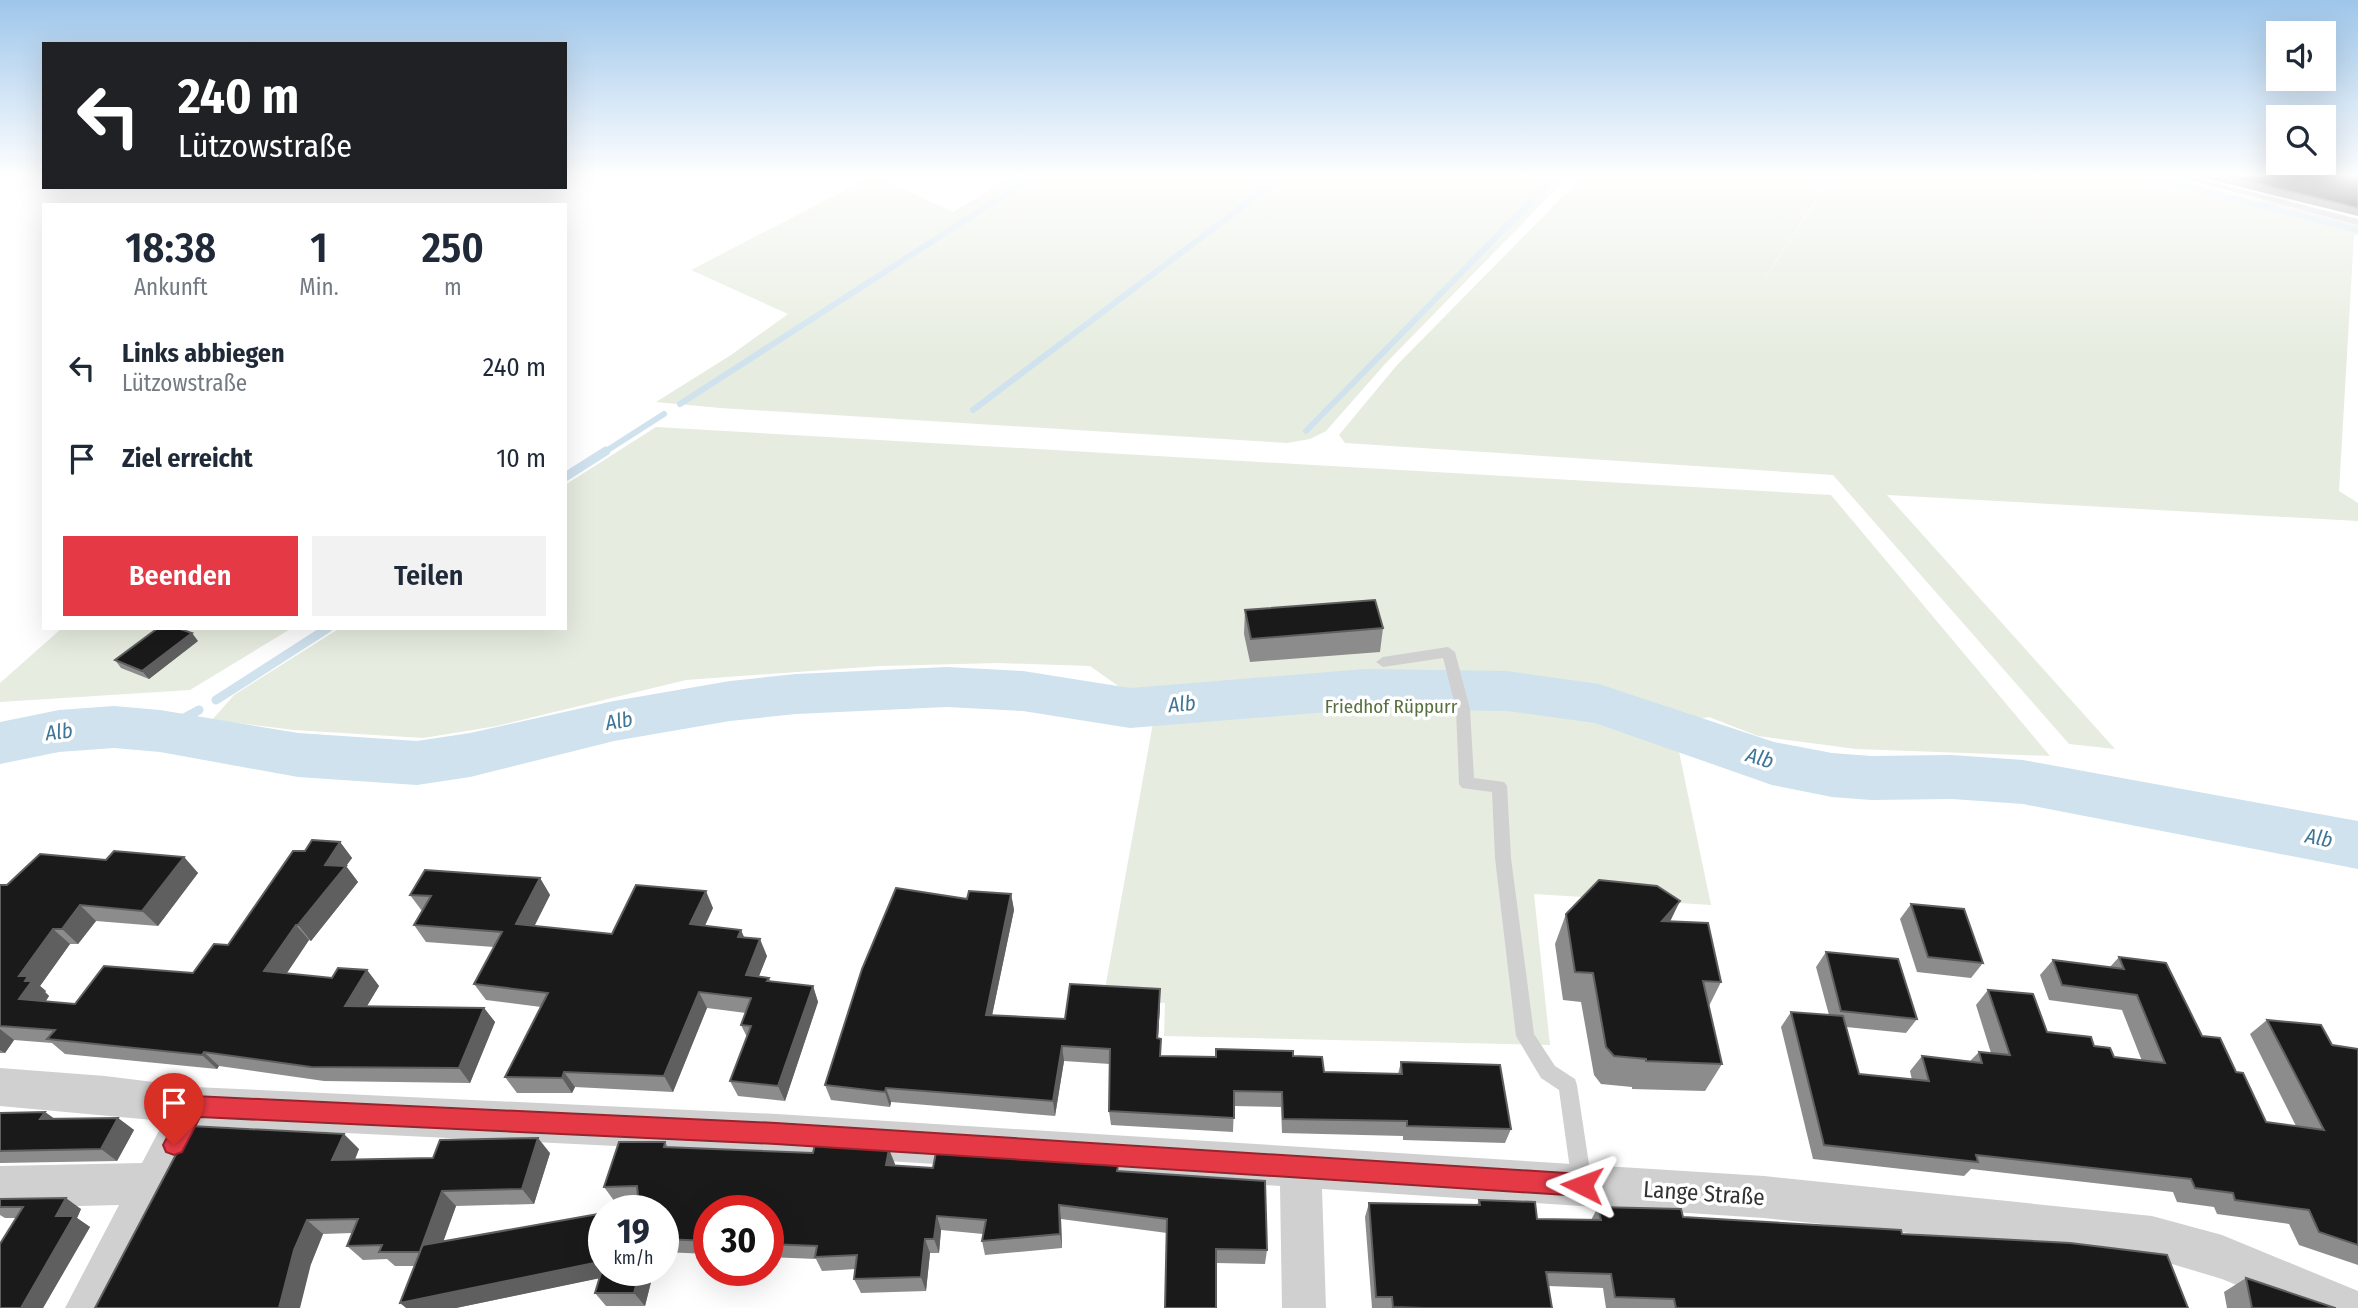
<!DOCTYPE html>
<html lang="de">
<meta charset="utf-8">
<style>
body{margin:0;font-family:"Fira Sans Condensed",sans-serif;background:#f2f2f3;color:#1f2937;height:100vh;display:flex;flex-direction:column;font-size:26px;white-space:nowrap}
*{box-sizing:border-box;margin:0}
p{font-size:23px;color:#747a83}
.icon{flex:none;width:38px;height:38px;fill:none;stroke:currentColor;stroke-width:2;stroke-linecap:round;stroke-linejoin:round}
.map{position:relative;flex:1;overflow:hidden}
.panel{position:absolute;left:42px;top:203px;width:525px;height:427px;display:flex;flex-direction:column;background:#fff;border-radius:0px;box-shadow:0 7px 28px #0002}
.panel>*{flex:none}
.guide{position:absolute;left:42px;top:42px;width:525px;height:147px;border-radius:0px;box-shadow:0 7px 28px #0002;background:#202124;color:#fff;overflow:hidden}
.buttons{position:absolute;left:2266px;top:21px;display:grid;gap:14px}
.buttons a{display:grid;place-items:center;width:70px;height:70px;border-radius:0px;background:#fff;box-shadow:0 7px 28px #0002;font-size:35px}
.speed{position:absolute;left:588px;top:1195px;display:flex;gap:14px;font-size:35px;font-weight:700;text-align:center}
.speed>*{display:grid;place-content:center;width:91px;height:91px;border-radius:50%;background:#fff;box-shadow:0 7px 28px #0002;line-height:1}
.speed small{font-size:18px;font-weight:400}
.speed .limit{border:10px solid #d22;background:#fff;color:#111}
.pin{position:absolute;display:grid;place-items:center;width:60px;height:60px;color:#fff;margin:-72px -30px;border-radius:50% 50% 50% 0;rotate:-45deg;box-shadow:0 0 7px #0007}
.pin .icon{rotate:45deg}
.me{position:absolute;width:77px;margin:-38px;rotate:273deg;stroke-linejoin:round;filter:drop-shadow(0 0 5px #0008)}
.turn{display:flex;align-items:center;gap:24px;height:147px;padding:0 21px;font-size:32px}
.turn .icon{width:91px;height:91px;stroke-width:2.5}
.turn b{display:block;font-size:49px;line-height:60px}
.eta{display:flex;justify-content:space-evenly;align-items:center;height:119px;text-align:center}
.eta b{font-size:42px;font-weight:600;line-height:49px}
.button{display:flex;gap:14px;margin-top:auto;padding:14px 21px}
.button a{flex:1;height:80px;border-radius:0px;background:#e63946;color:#fff;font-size:28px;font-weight:600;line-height:80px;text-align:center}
.button a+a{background:#f2f2f3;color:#1f2937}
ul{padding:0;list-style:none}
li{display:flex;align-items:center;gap:21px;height:91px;padding:0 21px}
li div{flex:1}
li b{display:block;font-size:26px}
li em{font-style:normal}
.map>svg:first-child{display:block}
.green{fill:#e6ecdf}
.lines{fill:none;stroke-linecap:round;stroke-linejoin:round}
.stream-far1{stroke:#cfe2ee;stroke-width:6}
.stream{stroke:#cfe2ee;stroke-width:9}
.river{fill:#cfe2ee;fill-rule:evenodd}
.service{fill:#d0d0d0;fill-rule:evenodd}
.minor{fill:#d0d0d0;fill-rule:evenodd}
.wall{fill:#8c8c8c}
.shaded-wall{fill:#5f5f5f}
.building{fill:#1a1a1a;stroke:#5f5f5f;stroke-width:2}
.route{fill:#e63946;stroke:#96252e;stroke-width:2}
.labels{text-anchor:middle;stroke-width:7;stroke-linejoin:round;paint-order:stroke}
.park-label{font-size:19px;fill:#56703f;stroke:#fff}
.water-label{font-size:21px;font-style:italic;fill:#3f7597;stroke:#fff}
.near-street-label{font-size:23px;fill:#333;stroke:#fff}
</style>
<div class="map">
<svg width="2358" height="1308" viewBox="0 0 2358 1308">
<rect width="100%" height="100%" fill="#fff"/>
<g class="green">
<path d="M874,175L953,212L1014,175H1570L1385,364L1326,431L1310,439L1287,443L720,408L656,402L731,355L788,314L691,270Z"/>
<path d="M1584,175H1832L1748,304L1833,175H2158L2358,224V235H2354L2339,491L2358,503V521L1887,495L2115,749L2069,744L1833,475L1345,443L1339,435L1397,365Z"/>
<path d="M656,427L1831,495L2050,756L1856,749L1758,736L1709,717L1673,723L1711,905L1534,894L1550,1045L1164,1036L1165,1003L1103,1000L1155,712L1090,666L998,663L880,666L686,680L497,726L423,738L294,730L212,720L234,695L340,628H565V485Z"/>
<path d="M62,628H292L190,690L0,702V683Z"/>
</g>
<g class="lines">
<g class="stream-far1">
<path d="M2140,175L2358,230"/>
<path d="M680,404L1035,175"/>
<path d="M973,410L1284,175"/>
<path d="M1306,431L1557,175"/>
<path d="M603,453L664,414"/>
</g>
<g class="stream">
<path d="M565,477L606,451"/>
<path d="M216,700L328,628"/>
<path d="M160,731L199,710"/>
</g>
<path class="river" d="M947,667L1023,671L1130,688L1366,669L1507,671L1599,684L1774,742L1832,753L1871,756L1952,755L2023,760L2358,821V869L2023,804L1952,799L1871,800L1832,797L1772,785L1595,723L1507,711L1366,709L1130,728L1023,711L947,707L796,714L730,721L614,741L470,777L417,785L298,777L160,752L114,748L59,752L0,764V722L59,710L114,706L160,710L298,733L417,741L470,733L614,701L730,681L796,674Z"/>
<g class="service">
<path d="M2170,175H2186L2358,219V225Z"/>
<path d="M1448,647L1455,652L1470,709L1474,778L1504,782L1507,786L1511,858L1534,1034L1555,1066L1575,1079L1577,1085L1592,1184L1589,1191L1582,1194L1575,1191L1572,1184L1559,1090L1541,1078L1516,1036L1495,858L1492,792L1462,788L1459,784L1456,709L1443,658L1383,667L1376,662L1383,657Z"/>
</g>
<path class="minor" d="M0,1068L105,1076L194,1087L777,1114L1764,1176L2152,1216L2222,1235L2358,1291V1308H2292L2222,1279L2152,1258L1764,1218L1322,1189L1326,1308H1282L1280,1186L777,1154L205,1126L111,1308H65L119,1205L0,1208V1166L142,1163L164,1121L0,1106Z"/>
</g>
<g class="wall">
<path d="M2192,175H2358V216Z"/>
<path d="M1245,610L1383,628L1380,652L1250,662L1244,634Z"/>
<path d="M198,641L149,679L121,668L115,660Z"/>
<path d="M340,842L352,858L346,866L358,882L311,941L309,940L287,973L332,978L367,970L379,986L367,1006L484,1008L495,1022L470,1083L324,1081L219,1066L217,1069L65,1054L52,1043L14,1040L5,1053H0V885H7L184,857L198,873L158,926L96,921L78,944H70L40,986L46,991L45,992L49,996L46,1001L75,1004L193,973L228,945L305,851Z"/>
<path d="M540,878L550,895L534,926L612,934L713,908L705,926L745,938L767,956L759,976L769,978L770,981L813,986L818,1002L785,1101L738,1096L730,1081L747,1037L741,1025L746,1013L707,1008L673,1092L575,1087L572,1093H517L505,1077L541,1007L486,1000L474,984L494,947L426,942L414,925L422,911L410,895Z"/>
<path d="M1011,894L1014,910L992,1015L1065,1019L1160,989V1004L1158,1038L1161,1056L1216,1057L1293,1056L1324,1072L1398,1074L1401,1062L1511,1129L1505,1143L1403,1140V1136L1282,1133L1281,1107L1234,1106L1233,1132L1111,1125L1109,1111L1110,1064L1064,1061L1055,1116L891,1102L890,1107L831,1100L825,1085L967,899Z"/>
<path d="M1911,904L1983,963L1971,978L1917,972L1900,919Z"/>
<path d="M1566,914L1670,921L1721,982L1709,1006L1722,1064L1705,1091L1632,1089V1087L1601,1084L1594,1075L1581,1002L1563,1000L1555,944Z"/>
<path d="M1826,952L1917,1019L1906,1033L1846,1027L1859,1074L1912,1080L1910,1071L1922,1056L1970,1061L1979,1052L1991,1053L1976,1005L1988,990L2047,1032L2094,1046L2114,1057L2142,1061L2122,1010L2049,1000L2040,975L2053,960L2110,967L2119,957L2202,1036L2236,1072L2266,1122L2296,1126L2250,1034L2267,1020L2332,1045L2358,1049V1265L2299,1245L2289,1224L2217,1214L2214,1207L2177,1202L2173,1192L1971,1169L1964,1176L1813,1159L1781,1027L1791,1012L1829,1015L1816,967Z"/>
<path d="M45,1112L54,1119L118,1118L134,1130L117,1161L0,1163V1113Z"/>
<path d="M665,1142L668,1147L813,1153L889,1149L894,1165L933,1168L1118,1172L1267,1250L1265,1264L1216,1263L1167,1233L1061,1219L1062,1248L985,1255L982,1241L983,1234L941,1230L939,1253H930L926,1291L861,1293L854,1279L856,1269L822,1271L816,1259L768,1257V1211H709V1254L663,1252V1211L639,1207L638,1201L615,1202L604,1187Z"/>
<path d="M359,1149L355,1160L433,1158L550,1153L534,1204L456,1206L443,1241L604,1270H654L645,1306H606L595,1293L599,1278L456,1308H406L415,1266H395L387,1259L363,1260L347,1246L352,1233L323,1234L311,1264L95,1308Z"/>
<path d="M0,1199L81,1209L77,1218L90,1227L43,1308H0L16,1218H5L0,1215Z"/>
<path d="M1479,1200L1537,1219L1591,1220L1598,1207L1683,1217L1902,1234L2188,1308H1606L1603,1288L1548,1286L1552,1308H1372L1365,1217L1369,1203L1477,1205Z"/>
<path d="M2246,1278L2336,1308H2227L2224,1292Z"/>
</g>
<g class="shaded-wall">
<path d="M192,633L198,641L149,679L142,671Z"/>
<path d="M340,842L352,858L346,866L358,882L311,941L298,925L325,865Z"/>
<path d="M184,857L198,873L158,926L142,911Z"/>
<path d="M540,878L550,895L527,941L516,924Z"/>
<path d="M706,891L713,908L698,940L690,924Z"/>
<path d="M1011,894L1014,910L989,1030L986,1015Z"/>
<path d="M1680,901L1666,930L1662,921Z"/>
<path d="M80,905L96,921L78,944L62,929Z"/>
<path d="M296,925L309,940L278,986L264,971Z"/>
<path d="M53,929L70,944L40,986L46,991L45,992L49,996L37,1014L19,999V976Z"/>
<path d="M741,930L748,946L738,937Z"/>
<path d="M760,939L767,956L753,991L746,975Z"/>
<path d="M367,970L379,986L358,1021L345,1006Z"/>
<path d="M813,986L818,1002L785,1101L778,1086Z"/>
<path d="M1160,989V1004L1157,1053V1038Z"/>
<path d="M699,992L707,1008L673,1092L664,1076Z"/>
<path d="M484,1008L495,1022L470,1083L459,1068Z"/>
<path d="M0,1029L14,1040L5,1053L0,1050Z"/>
<path d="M1062,1046L1064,1061L1055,1116L1053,1101Z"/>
<path d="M204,1052L219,1066L217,1069L202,1055Z"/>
<path d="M564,1072L575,1087L572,1093L562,1078Z"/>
<path d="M886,1088L891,1102L890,1107L885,1092Z"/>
<path d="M45,1112L62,1124L40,1119Z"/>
<path d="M118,1118L134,1130L117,1161L101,1149Z"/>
<path d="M344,1134L359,1149L348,1175L332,1160Z"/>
<path d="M538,1138L550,1153L534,1204L522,1189Z"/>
<path d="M889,1149L895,1164L892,1180L886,1165Z"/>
<path d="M442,1191L456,1206L435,1265L420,1251Z"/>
<path d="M66,1198L81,1209L77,1218L90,1227L43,1308H21L56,1216Z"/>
<path d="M1059,1205L1061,1219L1062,1248L1060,1234Z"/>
<path d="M937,1216L941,1230L939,1253L934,1239Z"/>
<path d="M307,1220L323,1234L311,1264L300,1308H279L294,1250Z"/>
<path d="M925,1239L930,1253L926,1291L921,1277Z"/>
<path d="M604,1261L615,1275L456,1308H406L400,1303Z"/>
<path d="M640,1270H654L645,1306L634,1293Z"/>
</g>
<g class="building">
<path d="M2224,175H2358V208Z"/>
<path d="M1375,600L1383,628L1251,639L1245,610Z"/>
<path d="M158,628H177L192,633L142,671L115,660Z"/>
<path d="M312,840L340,842L325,865L346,866L298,925H296L264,971L332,978L338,968L367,970L345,1006L484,1008L459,1068L311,1067L204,1052L202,1055L47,1039L55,1030L0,1026V885H7L40,854L106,860L114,851L184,857L142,911L80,905L62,929H53L19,976H28L25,981H32L19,999L75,1004L104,966L193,973L214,944L228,945L293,851H305Z"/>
<path d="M425,870L540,878L516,924L612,934L636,885L706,891L690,924L741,930L738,937L760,939L746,975L769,978L767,981L813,986L778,1086L730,1081L751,1026L741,1025L751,998L699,992L664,1076L564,1072L562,1078L505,1077L548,993L474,984L502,932L414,925L431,896L410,895Z"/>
<path d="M1599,880L1657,886L1680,901L1662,921L1708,923L1721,982L1703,981L1722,1064L1646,1061V1059L1614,1056L1606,1047L1593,973L1575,972L1566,914Z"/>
<path d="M896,888L967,899L969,891L1011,894L986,1015L1065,1019L1070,984L1160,989L1157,1038L1161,1039L1160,1056L1216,1057V1049L1293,1051V1056L1322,1057L1324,1072L1402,1074L1401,1062L1500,1065L1511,1129L1407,1126V1121L1283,1119L1282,1092L1234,1091V1118L1109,1111L1110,1049L1062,1046L1053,1101L886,1088L885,1092L825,1085L862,969Z"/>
<path d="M1911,904L1964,909L1983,963L1928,957Z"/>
<path d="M1826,952L1898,959L1917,1019L1841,1011Z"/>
<path d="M2119,957L2166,963L2202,1036L2220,1038L2236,1072L2243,1073L2266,1122L2324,1130L2267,1020L2321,1025L2332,1045L2358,1049V1245L2319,1232L2309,1210L2235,1200L2233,1193L2195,1188L2191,1179L1976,1155L1978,1162L1824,1145L1791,1012L1843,1016L1859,1074L1929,1081L1922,1056L1982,1063L1979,1052L2010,1055L1988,990L2033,994L2047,1032L2091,1037L2094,1046L2110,1048L2114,1057L2165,1063L2137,995L2062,985L2053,960L2124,969Z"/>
<path d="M45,1112L40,1119L118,1118L101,1149L0,1151V1113Z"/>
<path d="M191,1126L344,1134L332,1160L433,1158L440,1140L538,1138L522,1189L442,1191L420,1251L423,1245L604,1213V1261L400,1303L420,1252H379L382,1245L347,1246L358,1219L307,1220L294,1250L279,1308H95Z"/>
<path d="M619,1142H665L664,1147L813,1153L815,1144L889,1149L886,1165L933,1168L936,1152L1074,1161L1118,1166L1117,1171L1265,1181L1267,1250L1216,1249V1308H1165L1167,1219L1059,1205L1060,1234L982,1241L986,1220L937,1216L934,1239H925L921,1277L854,1279L857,1255L815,1257L817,1246L768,1244V1211H709V1241L663,1239V1211H615L639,1207L637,1186L604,1187Z"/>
<path d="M66,1198L56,1216H74L21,1308H0V1244L23,1207H0V1199Z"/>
<path d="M1479,1200L1535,1202L1537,1219L1601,1220L1598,1207L1681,1209L1683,1217L1901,1230L1902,1234L2070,1243L2167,1255L2188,1308H1676L1674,1299L1615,1297L1611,1274L1546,1272L1552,1308H1425L1393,1307L1392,1297H1376L1369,1203L1480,1205Z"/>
<path d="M604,1263V1270H640L634,1293H595Z"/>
<path d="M2246,1278L2335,1308H2336H2252Z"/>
</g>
<linearGradient id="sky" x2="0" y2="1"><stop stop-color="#9ec6ea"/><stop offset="0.49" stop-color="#fff"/><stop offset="1" stop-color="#fff" stop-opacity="0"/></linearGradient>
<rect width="2358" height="358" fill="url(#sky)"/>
<path class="route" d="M194,1096L776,1123L1582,1174L1590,1177L1593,1185L1590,1193L1582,1196L776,1144L200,1117L182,1152L174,1155L166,1152L163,1145L187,1099Z"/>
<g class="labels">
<g class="park-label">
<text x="1391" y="713">Friedhof Rüppurr</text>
</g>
<g class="water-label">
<text transform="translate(1182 704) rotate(-5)" y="7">Alb</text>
<text transform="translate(619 721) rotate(-10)" y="7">Alb</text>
<text transform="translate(59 732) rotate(-7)" y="7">Alb</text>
<text transform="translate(1760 758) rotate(17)" y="7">Alb</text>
<text transform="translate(2319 838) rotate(11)" y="7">Alb</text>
</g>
<g class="near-street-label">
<text transform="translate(1704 1193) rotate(4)" y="8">Lange Straße</text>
</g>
</g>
</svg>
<div class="buttons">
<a><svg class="icon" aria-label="sound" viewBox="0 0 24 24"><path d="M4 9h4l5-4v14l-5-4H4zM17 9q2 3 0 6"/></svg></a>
<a><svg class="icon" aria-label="search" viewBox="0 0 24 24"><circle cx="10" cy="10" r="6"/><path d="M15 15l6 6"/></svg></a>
</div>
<div class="speed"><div>19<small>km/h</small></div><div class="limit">30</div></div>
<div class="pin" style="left:174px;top:1145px;background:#d93025"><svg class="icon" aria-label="arrive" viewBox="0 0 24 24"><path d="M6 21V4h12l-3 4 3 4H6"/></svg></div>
<svg class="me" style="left:1582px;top:1185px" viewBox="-20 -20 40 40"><path d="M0-17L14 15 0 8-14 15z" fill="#e63946" stroke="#fff" stroke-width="4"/></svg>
<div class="guide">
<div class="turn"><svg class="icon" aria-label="left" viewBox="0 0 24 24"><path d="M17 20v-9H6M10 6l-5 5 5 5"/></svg><div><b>240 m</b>Lützowstraße</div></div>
</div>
<section class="panel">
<div class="eta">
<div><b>18:38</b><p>Ankunft</p></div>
<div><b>1</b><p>Min.</p></div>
<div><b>250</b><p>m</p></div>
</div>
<ul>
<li><svg class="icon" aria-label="left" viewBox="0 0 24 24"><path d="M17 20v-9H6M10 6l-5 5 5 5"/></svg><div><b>Links abbiegen</b><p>Lützowstraße</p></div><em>240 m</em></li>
<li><svg class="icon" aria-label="arrive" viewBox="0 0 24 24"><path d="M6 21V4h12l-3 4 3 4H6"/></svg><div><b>Ziel erreicht</b></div><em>10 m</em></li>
</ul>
<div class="button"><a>Beenden</a><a>Teilen</a></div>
</section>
</div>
